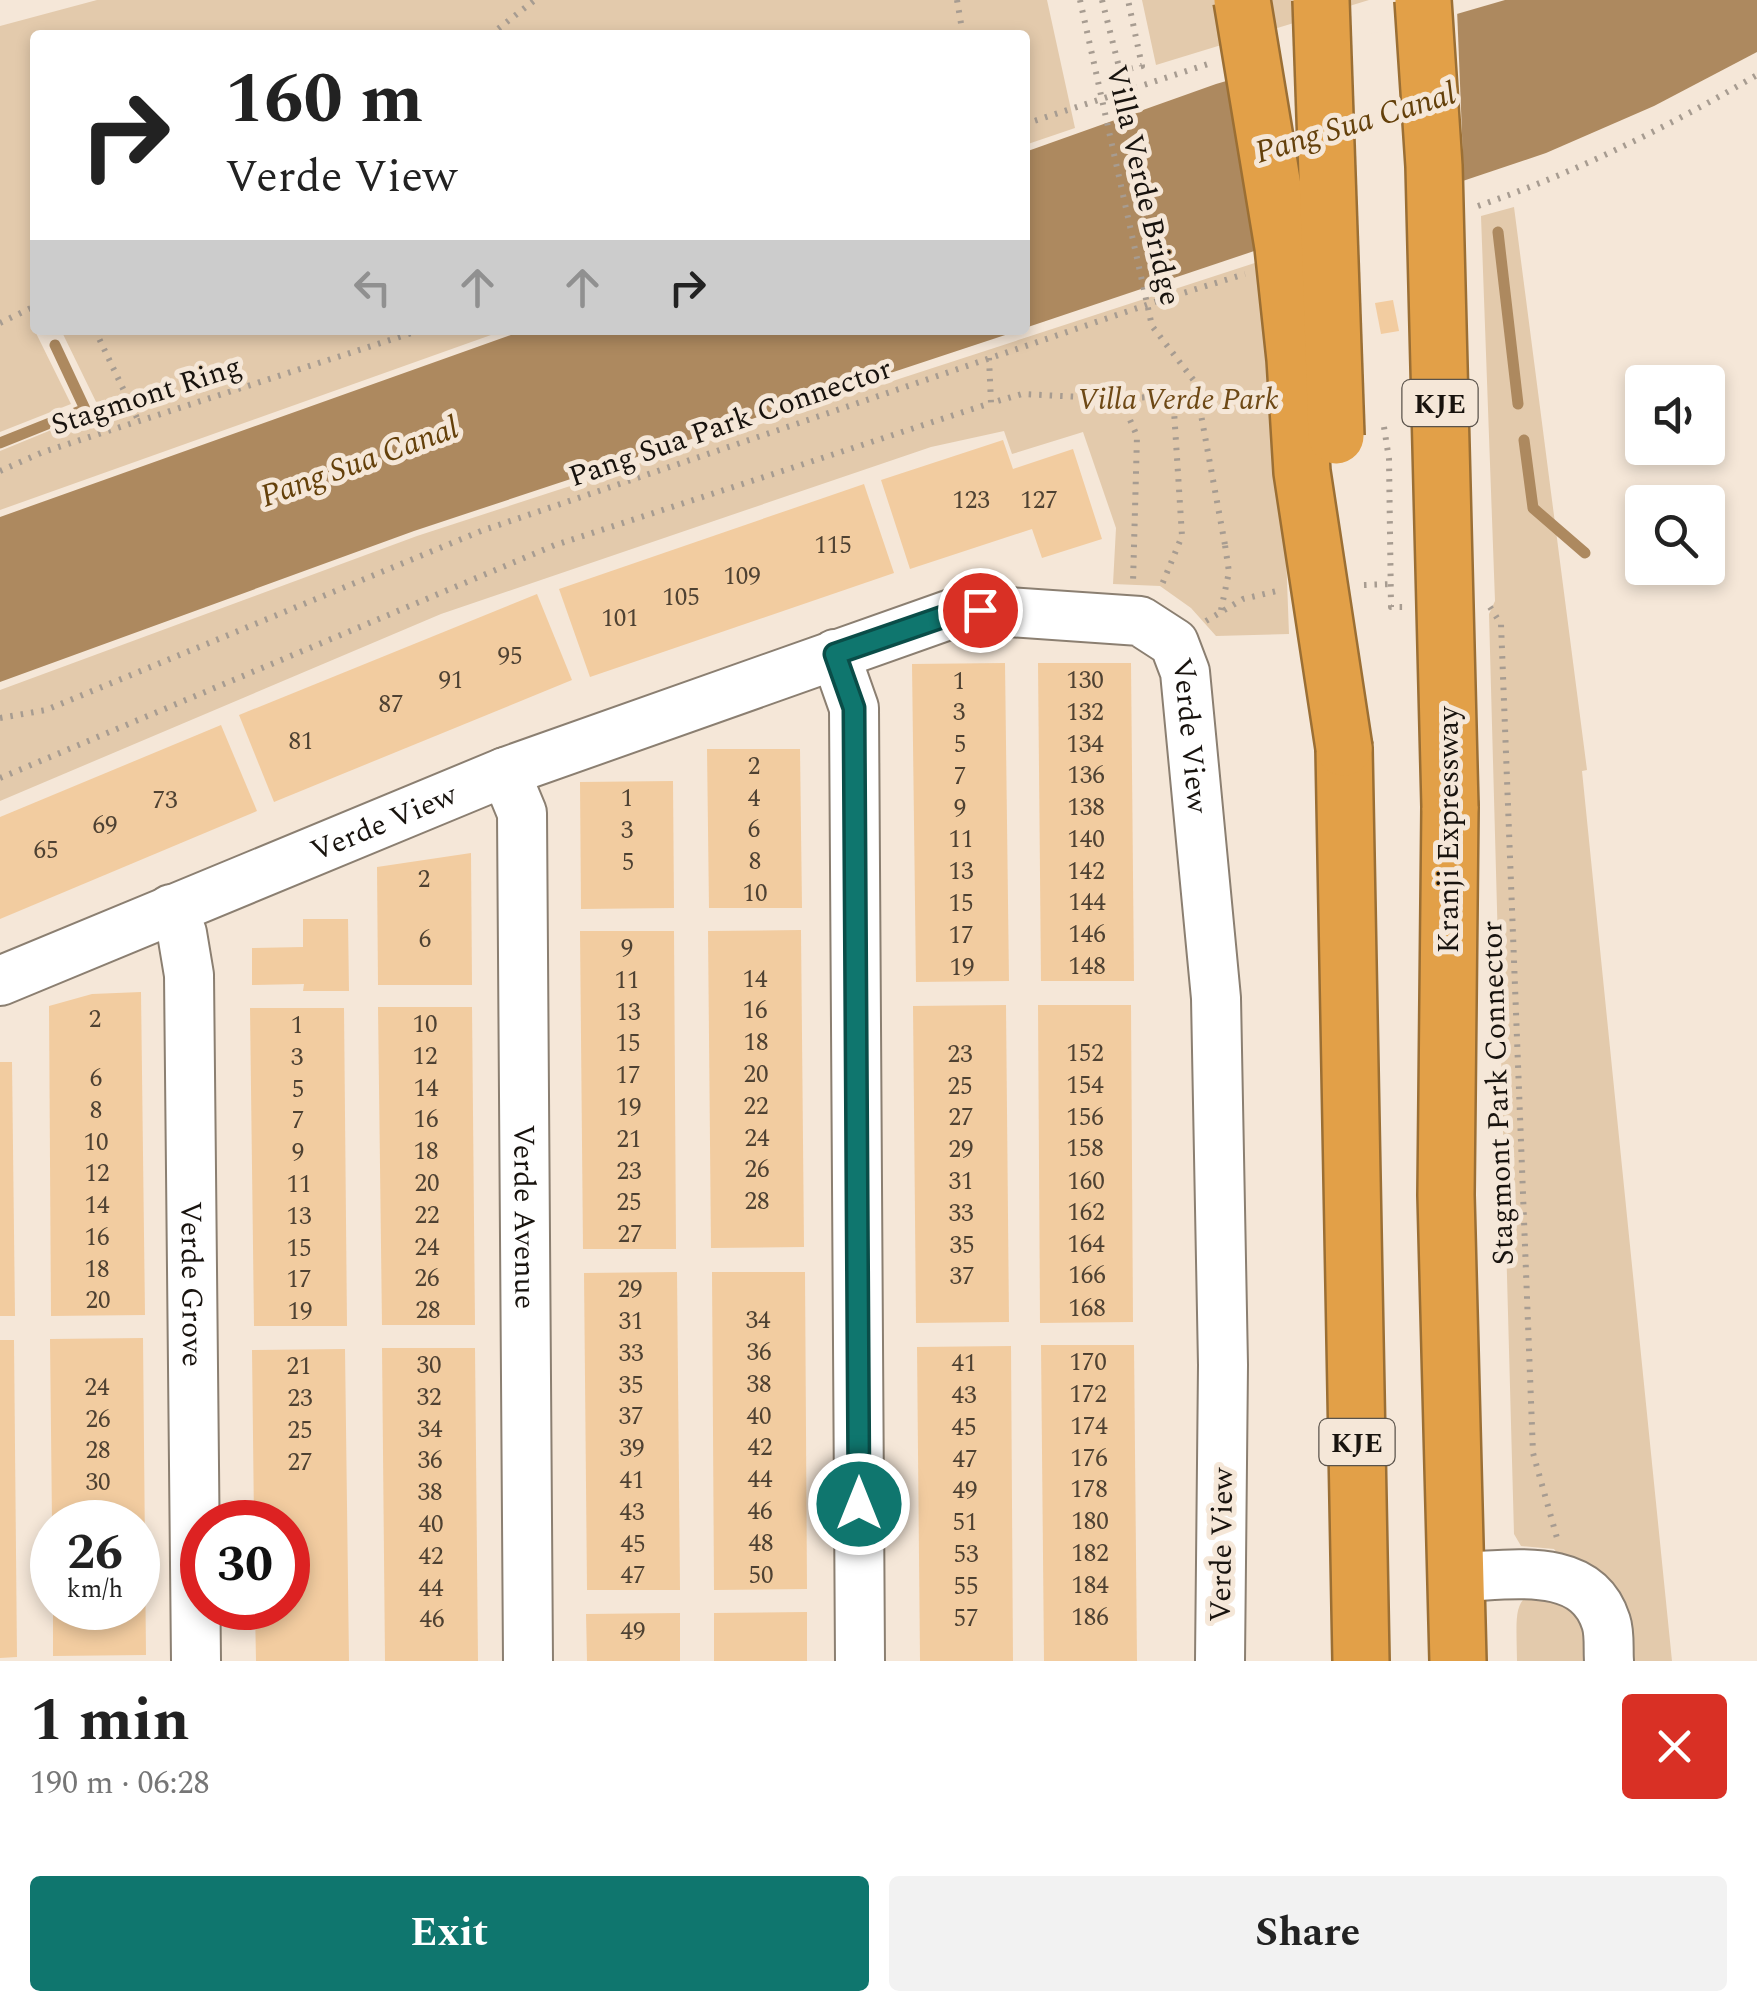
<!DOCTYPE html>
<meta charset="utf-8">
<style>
body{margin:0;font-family:Spectral,serif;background:#f2f2f2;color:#222;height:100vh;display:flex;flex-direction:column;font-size:38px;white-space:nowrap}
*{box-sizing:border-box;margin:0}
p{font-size:32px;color:#767676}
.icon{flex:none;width:55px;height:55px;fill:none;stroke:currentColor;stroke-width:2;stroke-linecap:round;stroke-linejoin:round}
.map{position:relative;height:1661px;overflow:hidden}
.sheet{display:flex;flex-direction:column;background:#fff;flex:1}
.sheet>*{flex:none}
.banner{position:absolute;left:30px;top:30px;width:1000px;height:305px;border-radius:10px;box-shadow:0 5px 15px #0003;background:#fff;color:#222;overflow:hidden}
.tools{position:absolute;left:1625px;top:365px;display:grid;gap:20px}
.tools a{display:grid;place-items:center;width:100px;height:100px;border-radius:10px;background:#fff;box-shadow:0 5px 15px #0003;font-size:50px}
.speed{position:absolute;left:30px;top:1500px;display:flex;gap:20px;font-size:50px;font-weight:700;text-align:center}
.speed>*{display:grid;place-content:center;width:130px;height:130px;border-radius:50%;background:#fff;box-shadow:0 5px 15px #0003;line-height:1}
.speed small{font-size:25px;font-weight:400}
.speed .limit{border:15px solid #d22;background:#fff;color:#111}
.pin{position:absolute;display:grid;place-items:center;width:85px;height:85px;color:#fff;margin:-42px;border:5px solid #fff;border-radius:50%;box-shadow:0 2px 10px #0007}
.me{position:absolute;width:110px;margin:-55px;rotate:0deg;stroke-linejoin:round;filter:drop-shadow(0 0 8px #0008)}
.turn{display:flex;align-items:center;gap:35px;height:210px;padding:0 30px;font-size:45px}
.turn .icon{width:130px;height:130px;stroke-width:2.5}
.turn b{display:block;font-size:70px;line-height:85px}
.lanes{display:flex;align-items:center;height:95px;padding:0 30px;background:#0003;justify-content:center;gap:50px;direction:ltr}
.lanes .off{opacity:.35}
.round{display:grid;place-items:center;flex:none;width:105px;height:105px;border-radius:10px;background:#f2f2f2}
.headline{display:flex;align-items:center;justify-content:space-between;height:170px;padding:0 30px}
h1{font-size:60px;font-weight:700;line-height:75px}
.action{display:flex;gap:20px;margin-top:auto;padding:20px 30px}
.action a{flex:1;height:115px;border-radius:10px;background:#0f766e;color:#fff;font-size:40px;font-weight:700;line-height:115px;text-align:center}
.action a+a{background:#f2f2f2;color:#222}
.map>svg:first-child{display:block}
.green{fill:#e3caac}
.water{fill:#ad895f}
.pier{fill:#f5e7d8}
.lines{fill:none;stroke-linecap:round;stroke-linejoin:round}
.stream{stroke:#ad895f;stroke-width:11}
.building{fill:#f2cca0}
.minor-casing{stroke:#8b7f71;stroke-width:52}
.highway-casing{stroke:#9b6f34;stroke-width:60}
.path{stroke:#a79c91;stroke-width:6;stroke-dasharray:2.5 8;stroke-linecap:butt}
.minor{stroke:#fff;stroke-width:48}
.highway{stroke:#e2a048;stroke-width:55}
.highway-bridge-casing{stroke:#9b6f34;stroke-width:60;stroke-linecap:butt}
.path-bridge{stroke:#a79c91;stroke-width:6;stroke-dasharray:2.5 8;stroke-linecap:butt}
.highway-bridge{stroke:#e2a048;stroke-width:55}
.route-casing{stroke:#0a4d48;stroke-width:25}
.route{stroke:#0f766e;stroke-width:18}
.labels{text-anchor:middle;stroke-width:10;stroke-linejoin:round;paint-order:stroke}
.number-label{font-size:25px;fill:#4e4132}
.shield{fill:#f5e7d8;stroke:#5a534b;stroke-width:2.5}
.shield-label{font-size:28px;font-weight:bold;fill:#18130e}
.street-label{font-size:30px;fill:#18130e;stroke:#f5e7d8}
.park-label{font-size:30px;font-style:italic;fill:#6e4916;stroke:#f5e7d8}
.water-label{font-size:32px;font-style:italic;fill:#64400a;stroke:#f5e7d8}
</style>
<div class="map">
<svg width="1757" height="1661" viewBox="0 0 1757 1661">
<rect width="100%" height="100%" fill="#f5e7d8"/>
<g class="green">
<path d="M97,0H1047L1075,128L1025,145V35H35L33,327L71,404L0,432V26Z"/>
<path d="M1142,0H1369L1156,65Z"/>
<path d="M1514,207L1587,770L1582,771L1672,1661H1517C1516,1596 1511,1600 1571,1572L1554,1549L1521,1546L1514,1534L1489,614L1495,601L1481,216Z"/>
<path d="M1267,259L1279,367L1289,634L1216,636L1191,608L1160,586L1113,584L1116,528L1083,432L1012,454L1004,431L931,447L441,614L0,801V690L417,536Z"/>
<path d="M61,330H505L0,510V451L100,410Z"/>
</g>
<g class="water">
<path d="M1505,0H1757V52L1654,106L1546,153L1025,328V152L1216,84Z"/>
<path d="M525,330H1020L414,531L0,682V517Z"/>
</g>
<path class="pier" d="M1457,9L1464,184L1268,253L1240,72Z"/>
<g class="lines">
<g class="stream">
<path d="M1498,232L1518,404"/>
<path d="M1524,440L1533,508L1585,553"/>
<path d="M0,443L85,409L55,345"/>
</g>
</g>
<g class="building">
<path d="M1393,300L1399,331L1381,334L1375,303Z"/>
<path d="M1003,440L1013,469L1073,449L1102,539L1042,558L1032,529L910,569L881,480Z"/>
<path d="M864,484L894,573L590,677L559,589Z"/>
<path d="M537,594L572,680L274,802L239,715Z"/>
<path d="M1005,663L1009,981L916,982L912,664Z"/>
<path d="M1038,663H1131L1134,981H1041Z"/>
<path d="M221,725L257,811L0,919V817Z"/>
<path d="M707,749H800L802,908H709Z"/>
<path d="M673,781L674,908L581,909L580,782Z"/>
<path d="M471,853L472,985H378L377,867Z"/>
<path d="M303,919H348L349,991H303L304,984L252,985V948L303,947Z"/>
<path d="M801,930L804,1247L711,1248L708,931Z"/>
<path d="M580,931H674L676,1249H583Z"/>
<path d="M141,992L145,1315L51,1316L49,1006L92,994Z"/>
<path d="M1006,1005L1009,1322L916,1323L913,1006Z"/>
<path d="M1038,1005H1131L1133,1322L1040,1323Z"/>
<path d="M378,1007H472L475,1325H382Z"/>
<path d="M250,1008H344L347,1326H254Z"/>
<path d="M0,1062H12L15,1316H0Z"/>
<path d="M677,1272L680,1590H587L584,1273Z"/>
<path d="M712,1272H805L807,1589L714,1590Z"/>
<path d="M143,1338L146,1655L53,1656V1608H138V1522H52L50,1339Z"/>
<path d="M0,1340H14L17,1657L0,1658Z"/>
<path d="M1041,1345H1134L1137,1661H1044Z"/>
<path d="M1011,1346L1013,1661H920L917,1347Z"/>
<path d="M382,1348H475L478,1661H385Z"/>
<path d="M345,1349L349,1661H256L255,1608H288V1522H254L252,1350Z"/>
<path d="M807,1612V1661H714V1613Z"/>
<path d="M680,1613V1661H587L586,1614Z"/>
</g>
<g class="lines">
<g class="minor-casing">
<g id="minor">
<path d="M835,654L854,708L860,1661"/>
<path id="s1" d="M505,772L522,813L528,1661"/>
<path id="s2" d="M171,909L182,933L189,975L196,1661"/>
<path id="s3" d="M0,981L505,772L957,612L980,610L1140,621L1174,643L1185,672L1216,998L1223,1365L1220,1661"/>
<path d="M1456,1577C1508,1576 1586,1559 1606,1622C1610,1634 1608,1649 1609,1661"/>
</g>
</g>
<g class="highway-casing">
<g id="highway">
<path d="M1344,748L1361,1661"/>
<path d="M1450,807L1446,1195L1458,1661"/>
</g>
</g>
<g class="path">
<path d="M957,0L963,35"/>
<path d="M1102,0L1120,71L1142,66L1128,0"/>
<path d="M490,35L535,0"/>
<path d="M1025,124L1211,63"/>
<path d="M1478,206C1579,171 1664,129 1757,75"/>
<path d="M0,323L35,306"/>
<path d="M95,330L139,422"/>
<path d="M989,358L991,403L1022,394L1121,399L1137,436L1133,583"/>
<path d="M1121,399L1173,395L1182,536L1161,587"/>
<path d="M1384,427L1389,459L1391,607H1403"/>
<path d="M0,471L43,452L421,330"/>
<path d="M1364,585L1391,584"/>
<path d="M1490,607L1501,624L1533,1453L1557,1538"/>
<path d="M1221,610L1229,572L1225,545"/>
<path d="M1206,621L1243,599L1277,591"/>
<path d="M0,718L46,710L481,531L1167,298L1245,274"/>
<path d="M0,778L555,545L991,403"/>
</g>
<use href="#minor" class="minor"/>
<use href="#highway" class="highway"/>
<g class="highway-bridge-casing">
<g id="highway-bridge">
<path d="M1242,0L1283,247L1295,359L1302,472L1344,748"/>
<path d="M1321,0L1336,436"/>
<path d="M1423,0L1434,166L1450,807"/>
</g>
</g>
<path class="path-bridge" d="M1080,0L1152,326L1195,382L1225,545"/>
<use href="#highway-bridge" class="highway-bridge"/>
</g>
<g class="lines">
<g class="route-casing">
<path id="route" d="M859,1504L854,708L835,654L957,612L980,610"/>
</g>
<use href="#route" class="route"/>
</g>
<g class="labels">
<g class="number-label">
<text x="971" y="508">123</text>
<text x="1039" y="508">127</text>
<text x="833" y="553">115</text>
<text x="742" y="584">109</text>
<text x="681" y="605">105</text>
<text x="620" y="626">101</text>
<text x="510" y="664">95</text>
<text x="451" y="688">91</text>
<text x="1085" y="688">130</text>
<text x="959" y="689">1</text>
<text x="391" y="712">87</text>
<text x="959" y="720">3</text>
<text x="1085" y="720">132</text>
<text x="301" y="749">81</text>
<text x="960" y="752">5</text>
<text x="1085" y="752">134</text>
<text x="754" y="774">2</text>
<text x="1086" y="783">136</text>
<text x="960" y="784">7</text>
<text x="627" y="806">1</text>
<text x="754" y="806">4</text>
<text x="165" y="808">73</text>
<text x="1086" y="815">138</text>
<text x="960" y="816">9</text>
<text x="105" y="833">69</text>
<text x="754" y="837">6</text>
<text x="627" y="838">3</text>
<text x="961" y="847">11</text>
<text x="1086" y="847">140</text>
<text x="46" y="858">65</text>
<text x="755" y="869">8</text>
<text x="628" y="870">5</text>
<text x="961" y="879">13</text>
<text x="1086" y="879">142</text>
<text x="424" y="887">2</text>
<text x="755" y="901">10</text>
<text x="1087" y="910">144</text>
<text x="961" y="911">15</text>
<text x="1087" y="942">146</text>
<text x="961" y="943">17</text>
<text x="425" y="947">6</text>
<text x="627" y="956">9</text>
<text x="1087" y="974">148</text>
<text x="962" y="975">19</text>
<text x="755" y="987">14</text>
<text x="627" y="988">11</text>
<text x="755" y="1018">16</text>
<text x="628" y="1020">13</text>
<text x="95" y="1027">2</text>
<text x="425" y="1032">10</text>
<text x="297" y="1033">1</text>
<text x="756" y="1050">18</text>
<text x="628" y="1051">15</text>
<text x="1085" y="1061">152</text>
<text x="960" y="1062">23</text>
<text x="425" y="1064">12</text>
<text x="297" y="1065">3</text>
<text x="756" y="1082">20</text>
<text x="628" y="1083">17</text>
<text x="96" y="1086">6</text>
<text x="1085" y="1093">154</text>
<text x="960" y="1094">25</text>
<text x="426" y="1096">14</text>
<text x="298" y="1097">5</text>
<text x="756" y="1114">22</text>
<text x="629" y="1115">19</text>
<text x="96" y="1118">8</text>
<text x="961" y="1125">27</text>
<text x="1085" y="1125">156</text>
<text x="426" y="1127">16</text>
<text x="298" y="1128">7</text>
<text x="757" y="1146">24</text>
<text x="629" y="1147">21</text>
<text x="96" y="1150">10</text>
<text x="1085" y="1156">158</text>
<text x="961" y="1157">29</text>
<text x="426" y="1159">18</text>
<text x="298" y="1160">9</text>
<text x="757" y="1177">26</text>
<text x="629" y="1179">23</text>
<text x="97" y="1181">12</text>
<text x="961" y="1189">31</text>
<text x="1086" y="1189">160</text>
<text x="427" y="1191">20</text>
<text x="299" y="1192">11</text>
<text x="757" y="1209">28</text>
<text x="629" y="1210">25</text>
<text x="97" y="1213">14</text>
<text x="1086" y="1220">162</text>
<text x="961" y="1221">33</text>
<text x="427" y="1223">22</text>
<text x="299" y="1224">13</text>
<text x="630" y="1242">27</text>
<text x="97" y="1245">16</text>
<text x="1086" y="1252">164</text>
<text x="962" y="1253">35</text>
<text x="427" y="1255">24</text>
<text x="299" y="1256">15</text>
<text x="97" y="1277">18</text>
<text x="1087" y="1283">166</text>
<text x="962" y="1284">37</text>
<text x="427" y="1286">26</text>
<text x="299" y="1287">17</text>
<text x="630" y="1297">29</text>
<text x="98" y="1308">20</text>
<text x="1087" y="1316">168</text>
<text x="428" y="1318">28</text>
<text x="300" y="1319">19</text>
<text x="758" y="1328">34</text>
<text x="631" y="1329">31</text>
<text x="759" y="1360">36</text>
<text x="631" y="1361">33</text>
<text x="1088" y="1370">170</text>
<text x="964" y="1371">41</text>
<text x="429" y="1373">30</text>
<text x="299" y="1374">21</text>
<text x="759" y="1392">38</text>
<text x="631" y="1393">35</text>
<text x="97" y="1395">24</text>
<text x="1088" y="1402">172</text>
<text x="964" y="1403">43</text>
<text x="429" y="1405">32</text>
<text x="300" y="1406">23</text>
<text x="631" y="1424">37</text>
<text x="759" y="1424">40</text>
<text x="98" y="1427">26</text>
<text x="1089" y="1434">174</text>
<text x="964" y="1435">45</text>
<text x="430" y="1437">34</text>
<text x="300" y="1438">25</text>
<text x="760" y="1455">42</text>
<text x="632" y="1456">39</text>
<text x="98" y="1458">28</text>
<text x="1089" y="1466">176</text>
<text x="965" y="1467">47</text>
<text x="430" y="1468">36</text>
<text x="300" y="1470">27</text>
<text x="760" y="1487">44</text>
<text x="632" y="1488">41</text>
<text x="98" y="1490">30</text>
<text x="1089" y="1497">178</text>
<text x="965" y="1498">49</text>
<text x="430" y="1500">38</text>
<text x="760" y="1519">46</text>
<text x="632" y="1520">43</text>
<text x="1090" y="1529">180</text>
<text x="965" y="1530">51</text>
<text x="431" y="1532">40</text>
<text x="761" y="1551">48</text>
<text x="633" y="1552">45</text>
<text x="1090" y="1561">182</text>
<text x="966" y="1562">53</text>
<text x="431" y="1564">42</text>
<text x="633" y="1583">47</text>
<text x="761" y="1583">50</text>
<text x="1090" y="1593">184</text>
<text x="966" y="1594">55</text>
<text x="431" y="1596">44</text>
<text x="1090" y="1625">186</text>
<text x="966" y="1626">57</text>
<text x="432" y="1627">46</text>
<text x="633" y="1639">49</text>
</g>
<g class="shield">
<rect x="1402.5" y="380" width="75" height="46" rx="8"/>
<rect x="1319.5" y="1419" width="75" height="46" rx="8"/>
</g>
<g class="shield-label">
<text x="1440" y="413">KJE</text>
<text x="1357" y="1452">KJE</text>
</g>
<g class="street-label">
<text transform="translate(1144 185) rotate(77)" y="10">Villa Verde Bridge</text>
<text transform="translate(146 395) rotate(-18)" y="10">Stagmont Ring</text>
<text transform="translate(730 422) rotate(-19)" y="10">Pang Sua Park Connector</text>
<text dy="10" stroke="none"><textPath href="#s3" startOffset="1345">Verde View</textPath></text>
<text dy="10" stroke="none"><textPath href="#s3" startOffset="415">Verde View</textPath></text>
<text transform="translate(1448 830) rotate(-90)" y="10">Kranji Expressway</text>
<text transform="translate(1497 1093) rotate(-92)" y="10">Stagmont Park Connector</text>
<text dy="10" stroke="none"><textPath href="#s1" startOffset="448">Verde Avenue</textPath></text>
<text dy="10" stroke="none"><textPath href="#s2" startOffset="378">Verde Grove</textPath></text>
<text transform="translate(1221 1545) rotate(-89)" y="10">Verde View</text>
</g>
<g class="park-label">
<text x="1178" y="409">Villa Verde Park</text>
</g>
<g class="water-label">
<text transform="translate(1355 122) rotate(-17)" y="11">Pang Sua Canal</text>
<text transform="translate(359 461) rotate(-20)" y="11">Pang Sua Canal</text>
</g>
</g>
</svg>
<div class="tools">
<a><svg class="icon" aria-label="sound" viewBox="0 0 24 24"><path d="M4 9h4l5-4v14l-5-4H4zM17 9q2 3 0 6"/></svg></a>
<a><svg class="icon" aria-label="search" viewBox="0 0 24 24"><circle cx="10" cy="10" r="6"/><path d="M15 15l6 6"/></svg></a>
</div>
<div class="speed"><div>26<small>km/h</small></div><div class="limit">30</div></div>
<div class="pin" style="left:980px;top:610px;background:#d93025"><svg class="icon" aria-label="arrive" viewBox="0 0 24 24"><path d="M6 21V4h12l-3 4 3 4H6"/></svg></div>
<svg class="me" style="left:859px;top:1504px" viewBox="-20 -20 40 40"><circle r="17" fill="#0f766e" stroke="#fff" stroke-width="3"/><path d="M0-11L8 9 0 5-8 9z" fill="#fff"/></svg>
<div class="banner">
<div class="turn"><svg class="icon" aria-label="right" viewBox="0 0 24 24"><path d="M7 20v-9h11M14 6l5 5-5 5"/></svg><div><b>160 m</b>Verde View</div></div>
<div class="lanes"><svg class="icon off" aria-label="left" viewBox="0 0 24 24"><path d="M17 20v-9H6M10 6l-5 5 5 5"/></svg><svg class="icon off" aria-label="ahead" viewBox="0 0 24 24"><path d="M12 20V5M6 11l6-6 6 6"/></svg><svg class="icon off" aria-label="ahead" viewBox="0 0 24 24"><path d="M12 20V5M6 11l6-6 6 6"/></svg><svg class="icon" aria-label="right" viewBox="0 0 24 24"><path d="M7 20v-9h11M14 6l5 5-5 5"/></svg></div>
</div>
</div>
<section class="sheet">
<div class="headline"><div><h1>1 min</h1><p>190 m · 06:28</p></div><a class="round" style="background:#d93025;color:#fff"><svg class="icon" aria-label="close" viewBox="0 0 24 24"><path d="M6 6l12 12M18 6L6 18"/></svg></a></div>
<div class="action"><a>Exit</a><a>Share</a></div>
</section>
